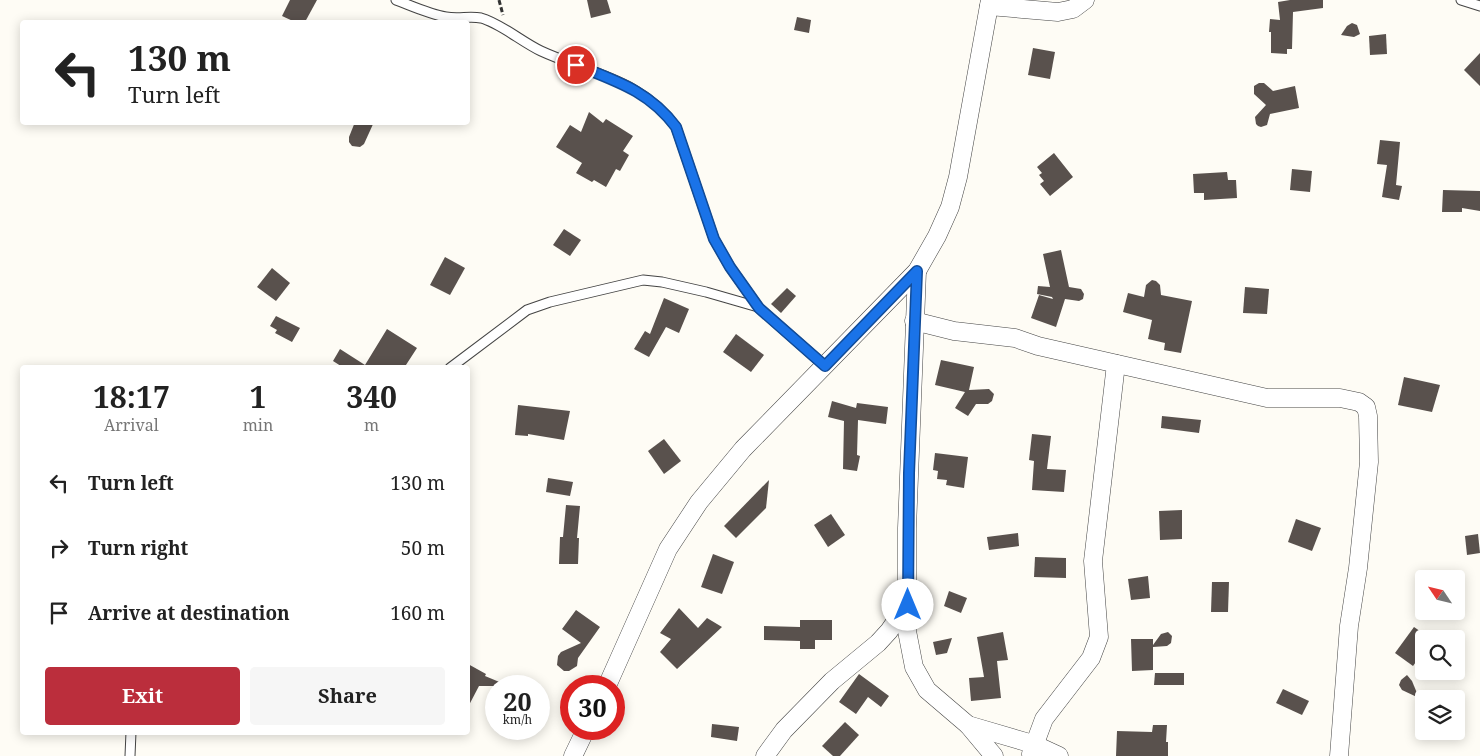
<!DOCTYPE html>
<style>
body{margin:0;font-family:"Noto Serif",serif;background:#f6f6f6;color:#222;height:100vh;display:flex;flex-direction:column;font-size:19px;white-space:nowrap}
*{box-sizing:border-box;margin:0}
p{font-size:16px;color:#767676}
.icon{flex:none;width:28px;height:28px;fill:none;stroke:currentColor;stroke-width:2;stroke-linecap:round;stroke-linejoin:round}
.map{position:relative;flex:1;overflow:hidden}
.drawer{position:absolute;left:20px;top:365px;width:450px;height:370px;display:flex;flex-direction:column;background:#fff;border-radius:5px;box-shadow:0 2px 12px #0003}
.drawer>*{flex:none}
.top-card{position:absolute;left:20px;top:20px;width:450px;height:105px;border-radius:5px;box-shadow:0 2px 12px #0003;background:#fff;color:#222;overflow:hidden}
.needle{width:32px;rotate:305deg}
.fabs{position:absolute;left:1415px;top:570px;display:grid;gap:10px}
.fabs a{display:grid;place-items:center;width:50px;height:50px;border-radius:5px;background:#fff;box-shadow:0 2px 12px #0003;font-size:25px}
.speed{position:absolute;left:485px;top:675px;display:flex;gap:10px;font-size:25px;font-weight:700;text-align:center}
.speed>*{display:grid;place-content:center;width:65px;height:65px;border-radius:50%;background:#fff;box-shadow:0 2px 12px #0003;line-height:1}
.speed small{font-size:12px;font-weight:400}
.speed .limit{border:8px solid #d22;background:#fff;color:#111}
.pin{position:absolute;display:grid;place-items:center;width:42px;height:42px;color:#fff;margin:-21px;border:2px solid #fff;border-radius:50%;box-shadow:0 1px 5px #0007}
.me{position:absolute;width:55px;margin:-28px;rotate:0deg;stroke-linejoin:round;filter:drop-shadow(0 0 4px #0008)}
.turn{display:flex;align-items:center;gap:18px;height:105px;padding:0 25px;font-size:22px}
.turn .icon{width:65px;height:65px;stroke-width:2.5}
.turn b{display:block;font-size:35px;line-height:42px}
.eta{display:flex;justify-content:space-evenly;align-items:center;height:85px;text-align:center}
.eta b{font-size:30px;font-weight:700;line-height:35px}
.button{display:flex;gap:10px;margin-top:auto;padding:10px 25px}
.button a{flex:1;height:58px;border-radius:5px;background:#bb2e3c;color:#fff;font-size:20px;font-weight:700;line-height:58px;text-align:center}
.button a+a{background:#f6f6f6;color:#222}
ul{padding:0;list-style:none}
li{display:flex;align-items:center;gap:15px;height:65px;padding:0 25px}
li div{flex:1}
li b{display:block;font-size:19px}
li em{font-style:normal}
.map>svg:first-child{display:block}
.building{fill:#59514d}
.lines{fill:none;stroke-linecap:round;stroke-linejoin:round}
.service-casing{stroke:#444;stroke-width:11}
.minor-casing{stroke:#444;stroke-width:19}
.path{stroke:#333;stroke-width:3;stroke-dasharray:5 2.5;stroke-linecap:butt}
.service{stroke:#fff;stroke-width:9}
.minor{stroke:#fff;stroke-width:18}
.route-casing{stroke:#114b97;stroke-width:12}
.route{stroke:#1a73e8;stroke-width:9}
</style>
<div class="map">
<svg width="1480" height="756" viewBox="0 0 1480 756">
<rect width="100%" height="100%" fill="#fefcf5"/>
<g class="building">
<path d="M290,0H317L305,22H295L282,16Z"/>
<path d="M587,0H607L611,13L591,18Z"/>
<path d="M1290,0H1323V8L1293,12L1292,49H1287V54L1271,53V32H1269L1270,19L1280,20L1278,2Z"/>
<path d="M797,17L811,20L809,33L794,30Z"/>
<path d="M1352,23L1357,25L1360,34L1354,37L1341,35L1347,26Z"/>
<path d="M1386,34L1387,54L1370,55L1369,36Z"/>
<path d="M1033,48L1055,52L1050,79L1028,75Z"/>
<path d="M1480,53V86L1464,70Z"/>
<path d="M1259,83H1264L1273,91L1295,86L1299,108L1270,114L1267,125L1261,127L1258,126L1256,124L1255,117L1266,105L1254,94V86Z"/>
<path d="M589,112L603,123L606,119L633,136L623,151L629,155L620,171L616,169L606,187L594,180L592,182L576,173L582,163L556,147L570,125L581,132Z"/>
<path d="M355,122H374L364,144L360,147L352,146L349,142V137Z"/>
<path d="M1380,140L1400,142L1396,185L1402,186L1399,200L1382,197L1387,165L1377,164Z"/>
<path d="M1054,153L1073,177L1050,196L1040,184L1044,181L1039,175L1042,173L1037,167Z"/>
<path d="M1292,169L1312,171L1310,192L1290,190Z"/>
<path d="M1227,172L1228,180H1236L1237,198L1204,200V193H1194L1193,174Z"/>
<path d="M1443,190L1480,191V211L1462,208V212H1442Z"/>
<path d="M564,229L581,240L570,256L553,245Z"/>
<path d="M1061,250L1069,287L1081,289L1084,294L1083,299L1079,301L1065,299L1056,327L1031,318L1039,295L1053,299L1052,297L1037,294L1038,286L1050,287L1043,254Z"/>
<path d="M445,257L465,268L450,295L430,285Z"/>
<path d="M272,268L290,283L276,301L257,287Z"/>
<path d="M1152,280L1156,281L1160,285L1161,295L1192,301L1181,353L1164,350L1165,343L1148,339L1152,320L1123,312L1128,293L1144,297L1146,285Z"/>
<path d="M1245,287L1269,289L1267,314L1243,313Z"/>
<path d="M787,288L796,296L781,313L771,304Z"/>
<path d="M664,298L689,309L679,333L666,327L649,357L634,349L645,331L650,334Z"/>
<path d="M276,316L300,328L292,342L275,333L277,330L270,326Z"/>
<path d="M387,329L417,348L404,368H344L333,361L340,349L365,365Z"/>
<path d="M736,334L764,355L751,372L723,352Z"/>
<path d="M941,360L974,367L969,390L989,389L994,394L992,401L988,404H976L968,416L955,408L965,392L935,385Z"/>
<path d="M1404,377L1440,385L1432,412L1398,405Z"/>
<path d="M832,401L856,408L857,403L888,407L886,424L858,420L857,455L860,456L857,471L843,469L844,421L828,417Z"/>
<path d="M518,405L570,411L564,440L528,434V436L515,435Z"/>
<path d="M1162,416L1201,420L1199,433L1161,428Z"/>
<path d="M1032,434L1051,436L1047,469L1066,470L1064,492L1032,490L1034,461L1029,460Z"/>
<path d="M664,439L681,461L664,474L648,451Z"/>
<path d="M935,453L968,457L964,488L946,485L947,480L937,479L938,471L933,470Z"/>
<path d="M548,478L573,482L570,496L546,492Z"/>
<path d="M769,480L766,508L736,538L724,526Z"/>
<path d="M566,505L580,506L577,538H579L578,564H559L560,537H563Z"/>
<path d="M1182,510V539L1160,540L1159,511Z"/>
<path d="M831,514L845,535L828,547L814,525Z"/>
<path d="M1296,519L1321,528L1312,551L1288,542Z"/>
<path d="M1018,533L1019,546L989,550L987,537Z"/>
<path d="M1478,534L1480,553L1467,555L1465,536Z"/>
<path d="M713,554L734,562L722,594L701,587Z"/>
<path d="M1035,557L1066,558V578L1034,577Z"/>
<path d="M1148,576L1150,598L1131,600L1128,579Z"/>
<path d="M1212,582H1229L1228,612H1211Z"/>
<path d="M949,591L967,598L961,613L944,606Z"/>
<path d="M679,608L698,628L707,618L722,627L677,669L660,652L671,639L660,633Z"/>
<path d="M576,610L600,627L578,658L577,666L569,671H564L557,665L558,656L561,652L581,643L562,629Z"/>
<path d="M800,620H832V640H815V649H800V641L764,640V626L800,627Z"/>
<path d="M1414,627L1424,634V651L1413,666L1395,653Z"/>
<path d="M1003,632L1008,660L997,661L1001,698L971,701L969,678L984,677L977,637Z"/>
<path d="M1168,632L1172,636L1171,643L1167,646L1153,647V670L1132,671L1131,639H1153V645L1161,634Z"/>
<path d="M952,638L947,653L936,655L933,642Z"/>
<path d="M468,664L486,674L485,676L509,686H479L468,707Z"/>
<path d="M1155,673H1184V685H1154Z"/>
<path d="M859,674L889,696L881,707L868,697L856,714L839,702Z"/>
<path d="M1407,675L1412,681L1419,698L1402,690L1399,685L1401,680Z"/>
<path d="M1283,689L1309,701L1302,715L1276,703Z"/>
<path d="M845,722L859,735L840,756H833L822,746Z"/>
<path d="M712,724L739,727L737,741L711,737Z"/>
<path d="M1153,725H1167L1166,742H1168V756H1116L1117,731L1152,732Z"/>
</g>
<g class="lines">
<g class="service-casing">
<g id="service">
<path d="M396,0C412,6 429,14 446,17C458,19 470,16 481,18C500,23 522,42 541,51C591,74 641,79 676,127L714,239L730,267L759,308L825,366"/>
<path d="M1461,0L1480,6"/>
<path d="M450,368L527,310L550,302L643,280L662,282L706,292L758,307"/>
<path d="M130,756L131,732"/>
</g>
</g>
<g class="minor-casing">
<g id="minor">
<path d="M989,6L1058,12L1073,9L1085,0"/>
<path d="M917,271L907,528V631L914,667L927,690L968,725L1033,744L1059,756"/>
<path d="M914,321L954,331L1015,338L1038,346L1267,398H1340L1359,402L1366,407L1368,416L1369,462L1358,568L1349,626L1339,756"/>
<path d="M607,686L668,549L699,502L743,449L917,271L937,236L950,207L958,177L990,0"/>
<path d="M968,725L994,756"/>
<path d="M1031,754L1044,719L1091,658L1099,637L1093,561L1116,364"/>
<path d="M573,756L586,729"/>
<path d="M765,756L784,730L832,681L878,643L889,631L907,605"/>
</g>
</g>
<path class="path" d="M499,0L503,15"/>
<use href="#service" class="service"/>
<use href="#minor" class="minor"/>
</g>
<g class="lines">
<g class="route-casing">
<path id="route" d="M576,65C616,81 649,91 676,127L714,239L730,267L759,308L825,366L917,271L909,473L908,605"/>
</g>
<use href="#route" class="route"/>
</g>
</svg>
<div class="fabs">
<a><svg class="needle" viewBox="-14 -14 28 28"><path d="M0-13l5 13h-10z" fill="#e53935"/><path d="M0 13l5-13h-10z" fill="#767676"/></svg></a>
<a><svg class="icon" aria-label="search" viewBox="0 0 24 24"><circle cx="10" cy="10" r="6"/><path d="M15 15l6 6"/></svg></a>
<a><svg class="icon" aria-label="layers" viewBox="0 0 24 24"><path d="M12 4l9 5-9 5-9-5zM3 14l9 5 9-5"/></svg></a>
</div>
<div class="speed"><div>20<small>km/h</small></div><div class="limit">30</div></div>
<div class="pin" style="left:576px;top:65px;background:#d93025"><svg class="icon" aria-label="arrive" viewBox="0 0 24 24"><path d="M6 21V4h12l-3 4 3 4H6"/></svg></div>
<svg class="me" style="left:908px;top:605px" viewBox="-20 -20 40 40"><circle r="19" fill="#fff"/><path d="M0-13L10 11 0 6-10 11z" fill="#1a73e8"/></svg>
<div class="top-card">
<div class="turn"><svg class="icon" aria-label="left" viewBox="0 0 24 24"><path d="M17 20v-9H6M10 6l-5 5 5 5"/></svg><div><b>130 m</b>Turn left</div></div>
</div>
<section class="drawer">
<div class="eta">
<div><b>18:17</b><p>Arrival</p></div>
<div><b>1</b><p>min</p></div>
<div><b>340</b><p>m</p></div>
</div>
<ul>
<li><svg class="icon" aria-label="left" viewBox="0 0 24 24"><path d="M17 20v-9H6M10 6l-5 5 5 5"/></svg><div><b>Turn left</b></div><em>130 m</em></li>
<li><svg class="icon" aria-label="right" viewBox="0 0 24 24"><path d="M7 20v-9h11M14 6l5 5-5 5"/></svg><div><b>Turn right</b></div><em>50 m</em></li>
<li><svg class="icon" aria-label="arrive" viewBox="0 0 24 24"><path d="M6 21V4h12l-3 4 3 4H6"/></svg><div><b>Arrive at destination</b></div><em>160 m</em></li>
</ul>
<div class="button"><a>Exit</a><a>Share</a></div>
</section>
</div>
